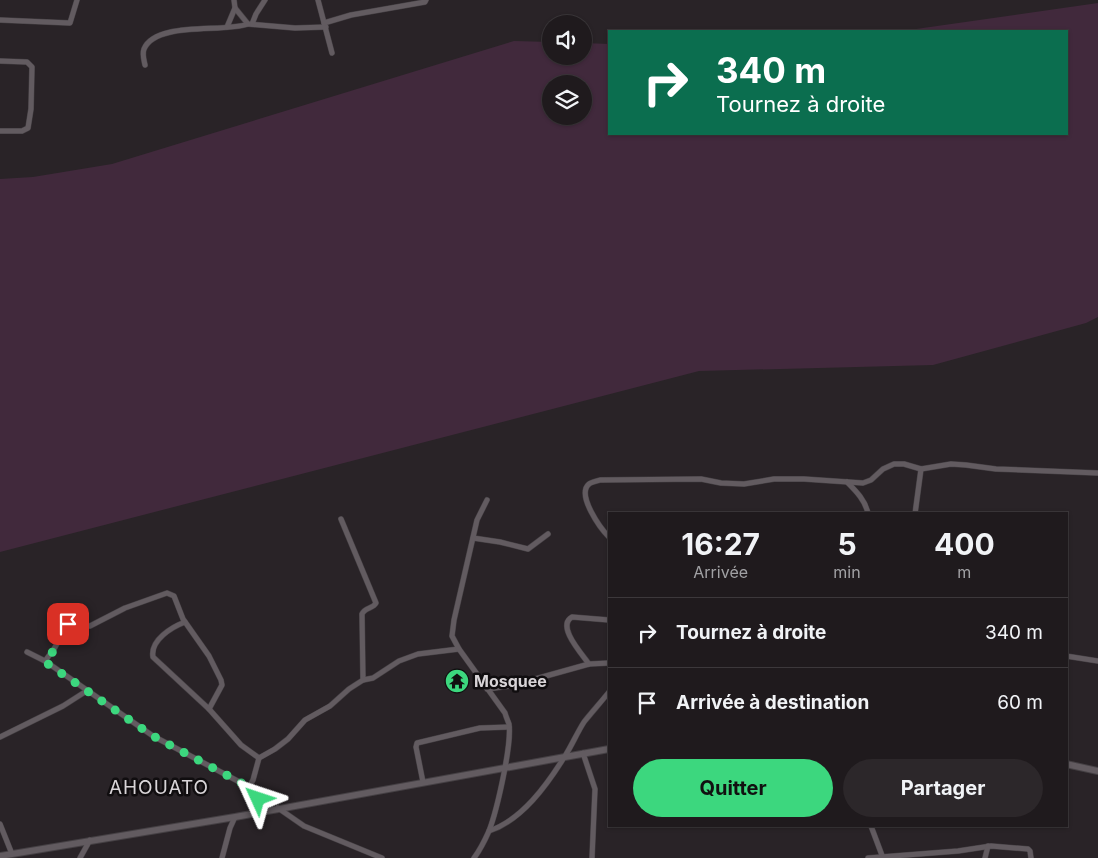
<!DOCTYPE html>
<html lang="fr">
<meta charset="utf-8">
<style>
body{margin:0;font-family:Inter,sans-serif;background:#2c272a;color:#f1f3f6;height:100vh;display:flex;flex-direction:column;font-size:19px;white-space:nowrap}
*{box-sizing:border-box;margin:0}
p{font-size:16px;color:#a1a1a4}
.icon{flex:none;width:28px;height:28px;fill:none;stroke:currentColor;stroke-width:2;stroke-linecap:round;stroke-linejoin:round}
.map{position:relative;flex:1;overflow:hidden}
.side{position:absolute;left:608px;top:512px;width:460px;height:315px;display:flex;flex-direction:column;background:#1f1a1d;border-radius:0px;box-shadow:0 1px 4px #0004,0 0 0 1px #3c383b}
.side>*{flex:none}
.guide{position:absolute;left:608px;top:30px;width:460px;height:105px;border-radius:0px;box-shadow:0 1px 4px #0004,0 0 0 1px #3c383b;background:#0b6e4f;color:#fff;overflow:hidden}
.tools{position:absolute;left:542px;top:15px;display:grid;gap:10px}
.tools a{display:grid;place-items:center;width:50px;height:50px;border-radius:50%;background:#1f1a1d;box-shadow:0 1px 4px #0004,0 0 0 1px #3c383b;font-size:25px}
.pin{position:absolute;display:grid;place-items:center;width:42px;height:42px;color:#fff;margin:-21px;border-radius:10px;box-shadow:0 2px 8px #0006}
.me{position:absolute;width:55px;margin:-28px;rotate:312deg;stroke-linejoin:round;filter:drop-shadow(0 0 4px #0008)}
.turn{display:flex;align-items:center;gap:18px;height:105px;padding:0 25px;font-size:22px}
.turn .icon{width:65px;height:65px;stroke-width:2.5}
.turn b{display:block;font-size:35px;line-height:42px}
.eta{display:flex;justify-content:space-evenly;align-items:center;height:85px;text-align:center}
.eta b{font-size:30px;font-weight:700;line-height:35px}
.action{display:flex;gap:10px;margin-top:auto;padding:10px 25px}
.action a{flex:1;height:58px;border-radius:30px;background:#3cd77e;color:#111;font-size:20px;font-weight:700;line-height:58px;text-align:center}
.action a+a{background:#2c272a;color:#f1f3f6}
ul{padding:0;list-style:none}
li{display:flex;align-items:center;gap:15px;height:70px;padding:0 25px;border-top:1px solid #3c383b}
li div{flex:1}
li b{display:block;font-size:19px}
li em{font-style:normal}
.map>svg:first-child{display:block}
.green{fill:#41293c;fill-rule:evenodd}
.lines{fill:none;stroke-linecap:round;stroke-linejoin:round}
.minor-casing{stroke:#454044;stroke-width:6}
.tertiary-casing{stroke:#454044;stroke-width:8}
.minor{stroke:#625b60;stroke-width:5}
.tertiary{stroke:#625b60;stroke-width:6}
.route{stroke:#3cd77e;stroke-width:9;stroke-dasharray:0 16.2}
.labels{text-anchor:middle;stroke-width:5;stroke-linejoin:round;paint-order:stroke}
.poi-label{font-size:16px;font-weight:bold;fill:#d8d4d7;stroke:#100d0f;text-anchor:start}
.quarter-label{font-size:19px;letter-spacing:1px;fill:#d8d4d7;stroke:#100d0f}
</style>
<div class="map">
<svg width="1098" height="858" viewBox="0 0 1098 858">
<rect width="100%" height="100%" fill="#292327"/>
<path class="green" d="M1098,3V317L1086,323L933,365L699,371L0,552V179L33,177L112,164L514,41L551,42V56H584V43L609,44V134H1066V31H902ZM551,84H584V116H551Z"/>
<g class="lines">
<g class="minor-casing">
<g id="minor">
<path d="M234,0L235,8L248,24L295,28L326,27"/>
<path d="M318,0L332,53"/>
<path d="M0,20L70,23L77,0"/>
<path d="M324,23L351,15L425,2L426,0"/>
<path d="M252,24L256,14L265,0"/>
<path d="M227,27L235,8"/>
<path d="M0,61L27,62L32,67L31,109L28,128L22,131H0"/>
<path d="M145,65C144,60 142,54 144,49C156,21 223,33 248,24"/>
<path d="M847,482C856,491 866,501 868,514"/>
<path d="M915,514L921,469"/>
<path d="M341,519L376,603C373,609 365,607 362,614L363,680"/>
<path d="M609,537C601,529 576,495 589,484C591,482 597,481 600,480L701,479L721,483L744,484L774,479H804L863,483L871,480L883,469L894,464H904L921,469L951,464L966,465L996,469L1098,473"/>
<path d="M473,538L500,542L528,549L548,534"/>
<path d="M185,622C172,627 150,640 153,657L209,709L241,745L259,758"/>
<path d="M27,652L45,661L153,736L249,787L268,810"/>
<path d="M1066,656L1098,661"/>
<path d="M45,661L54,649L68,624L90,626L125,608L167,593L174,596L183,619L209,656L221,680L222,685L209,709"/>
<path d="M589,664C582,654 556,626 572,617L609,620"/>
<path d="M487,689L510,686L589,664L609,663"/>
<path d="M0,737L63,706L88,690"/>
<path d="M583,753L595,789L592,858"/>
<path d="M423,782L416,747L417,743L480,728L509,727"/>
<path d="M249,787L253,780L259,758L275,749L288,739L305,720L330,706L349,689L363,680L373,678L399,661L418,654L459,649"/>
<path d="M278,808L304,826L382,858"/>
<path d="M0,824L12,854"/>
<path d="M871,826L883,858"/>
<path d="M489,831C522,820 547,785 565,756C572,745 577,733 584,722C592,712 601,702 609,692"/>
<path d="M80,858L90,840"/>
<path d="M222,858L230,828L235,817"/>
<path d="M474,858C480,850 485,840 489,831C497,810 512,745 509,724C508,721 506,717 505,713L459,649L452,636L454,620L477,520L487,500"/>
<path d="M868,858L958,851L991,846L1028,849L1030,851L1031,858"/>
<path d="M985,858L988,846"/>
</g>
</g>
<g class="tertiary-casing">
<g id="tertiary">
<path d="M1066,764L1098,771"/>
<path d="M0,856L235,817L609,749"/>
</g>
</g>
<use href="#minor" class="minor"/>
<use href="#tertiary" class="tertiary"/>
</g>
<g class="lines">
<path class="route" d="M68,624L54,650L45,662L153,736L249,787L258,799"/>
</g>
<defs>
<g id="temple-disc" transform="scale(1.25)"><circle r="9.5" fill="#3cd77e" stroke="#100d0f"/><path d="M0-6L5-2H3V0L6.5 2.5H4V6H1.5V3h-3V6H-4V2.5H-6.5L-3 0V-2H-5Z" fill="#111"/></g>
</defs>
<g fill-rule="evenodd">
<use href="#temple-disc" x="457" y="681"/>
</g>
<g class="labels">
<g class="poi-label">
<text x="474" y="687">Mosquee</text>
</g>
<g class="quarter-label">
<text x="159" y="794">AHOUATO</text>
</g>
</g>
</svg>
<div class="tools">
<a><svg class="icon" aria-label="sound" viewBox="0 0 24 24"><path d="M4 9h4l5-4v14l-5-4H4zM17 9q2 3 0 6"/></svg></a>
<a><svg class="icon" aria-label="layers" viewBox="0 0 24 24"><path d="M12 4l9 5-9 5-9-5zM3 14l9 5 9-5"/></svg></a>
</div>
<div class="pin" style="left:68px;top:624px;background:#d93025"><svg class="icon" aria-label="arrive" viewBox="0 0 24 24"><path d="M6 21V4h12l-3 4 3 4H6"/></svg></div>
<svg class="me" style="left:258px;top:799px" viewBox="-20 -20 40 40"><path d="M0-17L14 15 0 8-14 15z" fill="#3cd77e" stroke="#fff" stroke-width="4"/></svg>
<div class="guide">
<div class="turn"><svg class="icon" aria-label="right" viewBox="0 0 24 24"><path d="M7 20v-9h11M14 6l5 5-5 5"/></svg><div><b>340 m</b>Tournez à droite</div></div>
</div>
<section class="side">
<div class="eta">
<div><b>16:27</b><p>Arrivée</p></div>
<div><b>5</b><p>min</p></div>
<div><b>400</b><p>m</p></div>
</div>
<ul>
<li><svg class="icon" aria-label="right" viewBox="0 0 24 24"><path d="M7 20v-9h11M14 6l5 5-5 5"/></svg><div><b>Tournez à droite</b></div><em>340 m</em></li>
<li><svg class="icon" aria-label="arrive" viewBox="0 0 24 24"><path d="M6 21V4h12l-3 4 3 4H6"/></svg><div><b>Arrivée à destination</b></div><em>60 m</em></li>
</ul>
<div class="action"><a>Quitter</a><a>Partager</a></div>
</section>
</div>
